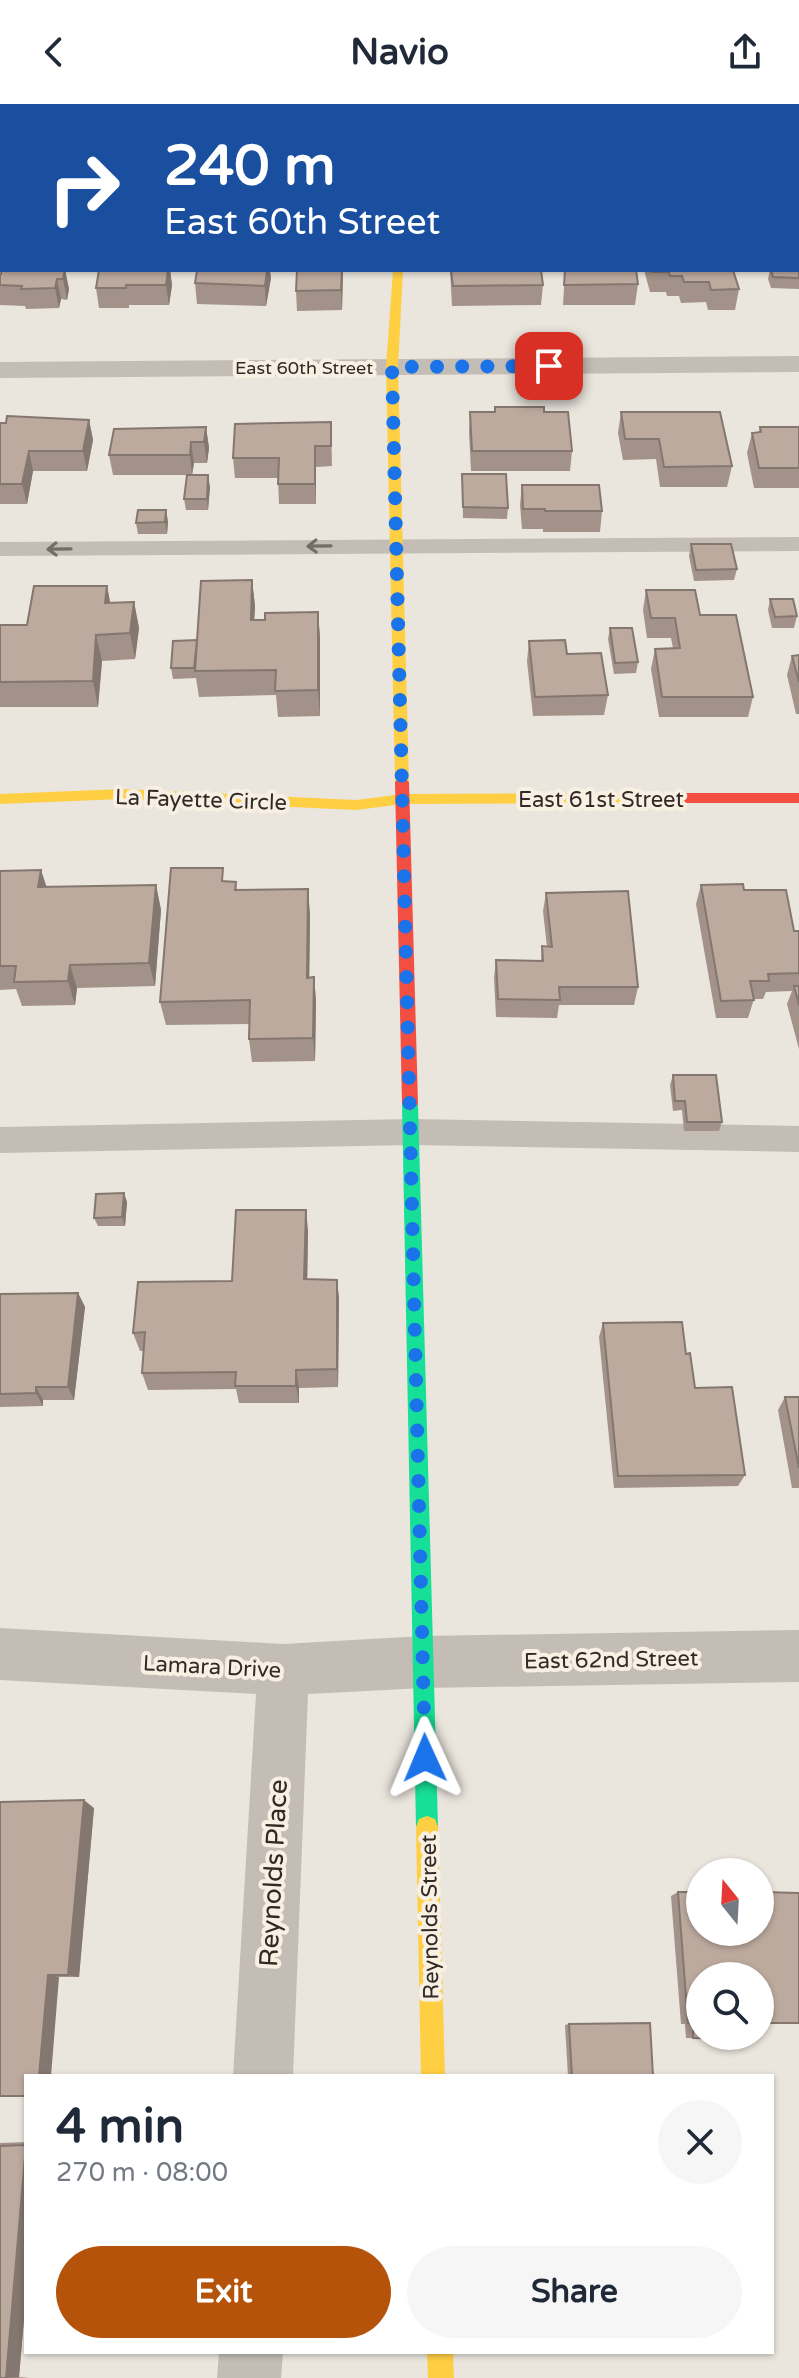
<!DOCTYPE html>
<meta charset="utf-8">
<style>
body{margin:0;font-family:"Varela Round",sans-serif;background:#f6f6f7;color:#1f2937;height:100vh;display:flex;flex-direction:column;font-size:30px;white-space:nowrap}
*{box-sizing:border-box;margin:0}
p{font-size:26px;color:#747a83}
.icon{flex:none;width:44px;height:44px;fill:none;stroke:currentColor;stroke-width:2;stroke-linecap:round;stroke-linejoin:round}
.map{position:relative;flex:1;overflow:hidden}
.side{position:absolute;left:24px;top:1970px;width:750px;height:280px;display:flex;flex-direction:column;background:#fff;border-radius:0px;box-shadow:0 2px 6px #0004}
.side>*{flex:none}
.banner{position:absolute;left:0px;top:0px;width:800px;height:168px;box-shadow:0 2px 6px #0004;background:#1a4fa0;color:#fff;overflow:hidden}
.needle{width:52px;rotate:342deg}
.controls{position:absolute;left:686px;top:1754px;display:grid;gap:16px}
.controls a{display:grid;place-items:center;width:88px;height:88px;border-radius:50%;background:#fff;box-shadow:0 2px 6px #0004;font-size:40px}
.pin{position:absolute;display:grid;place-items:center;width:68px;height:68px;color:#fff;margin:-34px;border-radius:16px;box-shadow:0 4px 12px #0006}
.me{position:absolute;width:88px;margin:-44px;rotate:359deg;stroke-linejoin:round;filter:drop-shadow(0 0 6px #0008)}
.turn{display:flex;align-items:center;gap:28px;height:168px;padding:0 32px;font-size:36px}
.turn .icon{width:104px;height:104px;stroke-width:2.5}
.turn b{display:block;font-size:56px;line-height:68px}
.round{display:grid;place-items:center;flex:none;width:84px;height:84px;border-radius:42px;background:#f6f6f7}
.head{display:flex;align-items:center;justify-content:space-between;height:136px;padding:0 32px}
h1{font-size:48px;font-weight:700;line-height:60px}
.cta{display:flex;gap:16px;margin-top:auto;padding:16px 32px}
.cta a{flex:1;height:92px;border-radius:48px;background:#b45309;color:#fff;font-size:32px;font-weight:700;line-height:92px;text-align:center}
.cta a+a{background:#f6f6f7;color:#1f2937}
header{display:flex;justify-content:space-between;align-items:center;height:104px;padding:0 32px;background:#fff;font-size:36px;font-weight:700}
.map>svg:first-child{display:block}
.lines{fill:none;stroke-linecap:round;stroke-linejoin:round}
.lane{fill:#c3bdb6;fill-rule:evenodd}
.street{fill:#c3bdb6;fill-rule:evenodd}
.fast{fill:#16e098;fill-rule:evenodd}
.slow{fill:#ffcf43;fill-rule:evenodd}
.jam{fill:#f24e42;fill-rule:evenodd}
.wall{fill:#a39289}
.shaded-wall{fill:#84776f}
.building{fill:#bdaa9f;stroke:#84776f;stroke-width:2}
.oneway{stroke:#746c66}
.route{stroke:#1a73e8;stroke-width:14;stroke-dasharray:0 25.2}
.labels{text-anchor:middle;stroke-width:8;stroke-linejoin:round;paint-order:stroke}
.far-street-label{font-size:18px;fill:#332a25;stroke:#f8f0e3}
.street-label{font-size:22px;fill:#332a25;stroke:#f8f0e3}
.near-street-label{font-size:26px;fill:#332a25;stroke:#f8f0e3}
</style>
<header><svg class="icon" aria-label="back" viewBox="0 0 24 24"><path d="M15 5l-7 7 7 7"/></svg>Navio<svg class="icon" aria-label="share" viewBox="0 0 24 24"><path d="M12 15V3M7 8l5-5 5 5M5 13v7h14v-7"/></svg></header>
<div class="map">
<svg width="799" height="2274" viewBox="0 0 799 2274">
<rect width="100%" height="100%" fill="#eae5dd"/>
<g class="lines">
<g class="lane">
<rect x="798" y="112" width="1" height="12"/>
<rect x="0" y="118" width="2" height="12"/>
<path d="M799,433V447L0,452V438Z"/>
<path d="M412,1015L799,1022V1048L412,1041L0,1049V1023Z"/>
</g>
<g class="street">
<path d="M799,252V268L0,274V258Z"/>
<path d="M0,1524L283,1540L423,1532L799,1526V1578L423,1584L308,1590L293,1972H233L256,1590L0,1576Z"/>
<path d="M219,2248H283L281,2274H217Z"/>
</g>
<path class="fast" d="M410,993L418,1000L438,1723L435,1731L427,1734L419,1731L416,1723L402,1000Z"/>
<g class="slow">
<rect x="389" y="0" width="10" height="2"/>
<path d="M393,166H403L398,263L409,678L402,683L395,678L386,263Z"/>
<path d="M123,685L356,696L403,690L647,689L654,694L647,699L403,700L356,706L123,695L0,700V690Z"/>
<path d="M427,1712L435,1715L438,1723L445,1972H421L416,1723L419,1715Z"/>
<path d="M427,2248H453L454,2274H428Z"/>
</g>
<g class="jam">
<rect x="798" y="9" width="1" height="6"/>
<rect x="0" y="14" width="2" height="6"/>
<path d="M402,673L409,678L418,1000L410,1007L402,1000L395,678Z"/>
<path d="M647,689H799V699H647L640,694Z"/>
</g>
</g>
<g class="wall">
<rect x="0" y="42" width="2" height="47"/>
<path d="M799,153V185L771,184L768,175L770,166H798Z"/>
<path d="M65,166L69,185L67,196L61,195L59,204L26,205L25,202L0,201V170Z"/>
<path d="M99,166H170L172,181L169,201H129V204H99L96,184Z"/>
<path d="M297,166H343L342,206L297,207L296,187Z"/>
<path d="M450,166H541L543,181L541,201L452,202Z"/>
<path d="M565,166L638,180L635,201H563Z"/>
<path d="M644,166H733L739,185L735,206H708L706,198L681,199L679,192H667L666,188H650Z"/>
<path d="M271,174L266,202L197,200L195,179Z"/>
<path d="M470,308H544L572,347L570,367H471L469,328Z"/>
<path d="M621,308L732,362L727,383H660L656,355L623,356L618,329Z"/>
<path d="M89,316L93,336L87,367H33L27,400H0V319Z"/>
<path d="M331,318L332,362L316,363V400H279L278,374H235L233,354Z"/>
<path d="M206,323L209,344L207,359H194L192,371H113L109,351Z"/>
<path d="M760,323H799V384H754L747,349L752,329L759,328Z"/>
<path d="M462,370L508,404L507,415L463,414Z"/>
<path d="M522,381L602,407L600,428H543V425H522L520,401Z"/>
<path d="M210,383L208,406H186L184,395Z"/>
<path d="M168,417L167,430H138L136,419Z"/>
<path d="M691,440L737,465L734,476L694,477L689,452Z"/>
<path d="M252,476L255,502L254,516L318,508L320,534V612L278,613L276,591L199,593L196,574L173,575L171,564Z"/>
<path d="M107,482L110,499L134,498L139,524L135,555L102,557L98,603H0V521H27Z"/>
<path d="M646,486L700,511L753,593L748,613H659L651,565L655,545L673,544L671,534H647L643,506Z"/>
<path d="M770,495L797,512L794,524H772L768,506Z"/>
<path d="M610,524L638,558L636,569L614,570L608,535Z"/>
<path d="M529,537L567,550L608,591L604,611L533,612L527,557Z"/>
<path d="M799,551V610H796L787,571L792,552Z"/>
<path d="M0,767L46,783L156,781L161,806L155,882L77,884L75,901L22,902L16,885L0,886Z"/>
<path d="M225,777L236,778L237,786L310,810L309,874L314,873L316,897L315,957L252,958L249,935V920L166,921L160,898Z"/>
<path d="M701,781L794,827H799V945L787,900L792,887L766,888L763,895H754L748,914H716L696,800Z"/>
<path d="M546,789L638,883L634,901H559L557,914L496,913L494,874L496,856L541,857L542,842L547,843L543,807Z"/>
<path d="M673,971L722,1018L719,1027H684L682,1006L673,1007L670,981Z"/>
<path d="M127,1098L125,1122H98L94,1114Z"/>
<path d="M308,1126L307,1175L337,1176L339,1195L338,1283L299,1284V1299H239L236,1285L148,1286L142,1269L144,1247H140L133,1229L232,1177Z"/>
<path d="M78,1189L85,1203L74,1296H43V1302L0,1303V1190Z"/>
<path d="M603,1219L686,1250L695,1284L745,1371L738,1382L614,1384L599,1233Z"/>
<path d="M785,1293H799V1384H792L778,1306Z"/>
<path d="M94,1704L79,1873H59L0,1992Z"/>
<path d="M678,1788L799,1789V1920L760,1919V1872H700L716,1935L686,1934L685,1920H681L671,1792Z"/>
<path d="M569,1920L653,1972H568L565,1921Z"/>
<path d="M26,2038V2192L19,2273L30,2274H0V2039Z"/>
</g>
<g class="shaded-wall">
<path d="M65,166L69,185L67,196L63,175Z"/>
<path d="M168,166H170L172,181L169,201L166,181Z"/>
<path d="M267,166H270L271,174L266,202L265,182Z"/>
<path d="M342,166H343L342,206L341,186Z"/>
<path d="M57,175L61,195L59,204L55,184Z"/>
<path d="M89,316L93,336L87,367L83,347Z"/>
<path d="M206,323L209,344L207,359L204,338Z"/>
<path d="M191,338L194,359L192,371L190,351Z"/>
<path d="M315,342L316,363V400L315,380Z"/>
<path d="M29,347L33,367L27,400L22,380Z"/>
<path d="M208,371L210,383L208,406L207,395Z"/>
<path d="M166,406L168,417L167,430L165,418Z"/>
<path d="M252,476L255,502L253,542L251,516Z"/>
<path d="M107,482L112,508L105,499Z"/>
<path d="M134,498L139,524L135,555L130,529Z"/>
<path d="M318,508L320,534V612L318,586Z"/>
<path d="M96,531L102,557L98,603L93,577Z"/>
<path d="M41,766L49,790L38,783Z"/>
<path d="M156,781L161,806L155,882L149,859Z"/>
<path d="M308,785L310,810L309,897L307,874Z"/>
<path d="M70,861L77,884L75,901L68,877Z"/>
<path d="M314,873L316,897L315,957L313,934Z"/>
<path d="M124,1089L127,1098L125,1122L122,1113Z"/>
<path d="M306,1106L308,1126L307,1194L304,1175Z"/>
<path d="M337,1176L339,1195L338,1283L337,1265Z"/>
<path d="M78,1189L85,1203L74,1296L68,1283Z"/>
<path d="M296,1266L299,1284V1299L296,1282Z"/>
<path d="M36,1283L43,1296V1302L36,1289Z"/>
<path d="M84,1696L94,1704L79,1873L68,1871Z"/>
<path d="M48,1871L59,1873L51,1972H39Z"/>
<path d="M26,2053V2192L19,2273L6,2274Z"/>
</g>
<g class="building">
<rect x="0" y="42" width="2" height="27"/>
<path d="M798,153L799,174L773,173L771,166H798Z"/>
<path d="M2,166H65L63,175H57L55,184L21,185L22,182L0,181V170H1Z"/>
<path d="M99,166H168L166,181H126V184H96Z"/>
<path d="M211,166H267L265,182L195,179L197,167Z"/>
<path d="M297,166H342L341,186L296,187Z"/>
<path d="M451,166H541L543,181L453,182Z"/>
<path d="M565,166H636L638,180L564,181Z"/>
<path d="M652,166H733L739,185L711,186L709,178H684L682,172H670L669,168H652Z"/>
<path d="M495,303H544V308H568L572,347H472L470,308H495Z"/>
<path d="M621,308H720L732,362L664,363L659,335H625Z"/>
<path d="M7,312L89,316L83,347H29L22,380H0V319H6Z"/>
<path d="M331,318V342H315V380H278L279,354H233L235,320Z"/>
<path d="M206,323L204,338H191L190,351H109L114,325Z"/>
<path d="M760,323H799V364H759L752,329L761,328Z"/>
<path d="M462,370H506L508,404L463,403Z"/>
<path d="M187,371H208L207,395H184Z"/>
<path d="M522,381H599L602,407H545V405H523Z"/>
<path d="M138,406H166L165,418L136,419Z"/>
<path d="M691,440H731L737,465L696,466Z"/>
<path d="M252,476L251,516H265V509L318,508V586L275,587L276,566L195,567L201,477Z"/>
<path d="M34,482H107L105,499L134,498L130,529L96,531L93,577L0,578V521H27Z"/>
<path d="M646,486H695L700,511H736L753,593H662L655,545L680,544L675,514H651Z"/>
<path d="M770,495H793L797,512L775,513Z"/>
<path d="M610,524H632L638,558L615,559Z"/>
<path d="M197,536L194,564H171L173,537Z"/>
<path d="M565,536L567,550L601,549L608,591L535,593L529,537Z"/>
<path d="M799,551V578L792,552Z"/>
<path d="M171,764H223L222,777L236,778L235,786L308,785L307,874L314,873L313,934L249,935L250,896L160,898Z"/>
<path d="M41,766L38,783L156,781L149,859L70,861L68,877L14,878L16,862H0V767Z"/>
<path d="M743,780L744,786H786L794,827H799V869L768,870L769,877H750L754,896L721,897L701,781Z"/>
<path d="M628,787L638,883H559L560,896L498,895L496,856L543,857L542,842L552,843L546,789Z"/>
<path d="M794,882H799V901Z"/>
<path d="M673,971H716L722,1018H687L685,997H675Z"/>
<path d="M124,1089L122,1113L94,1114L96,1090Z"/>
<path d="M236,1106H306L304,1175L337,1176V1265L296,1266V1282H235L236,1268L142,1269L145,1228L133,1229L138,1178L232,1177Z"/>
<path d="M78,1189L68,1283H36V1289L0,1290V1190Z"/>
<path d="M682,1218L686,1250L690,1249L695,1284L732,1283L745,1371L618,1372L603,1219Z"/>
<path d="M785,1293H799V1364Z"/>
<path d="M84,1696L68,1871H48L39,1972H26V1992H0V1698Z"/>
<path d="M678,1788H700V1828H760V1788L799,1789V1919H760V1872H700V1932H723L724,1935L693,1934V1919H688Z"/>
<path d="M650,1919L653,1972H572L569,1920Z"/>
<path d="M26,2041L6,2274H0V2042Z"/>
</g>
<defs><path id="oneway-shaft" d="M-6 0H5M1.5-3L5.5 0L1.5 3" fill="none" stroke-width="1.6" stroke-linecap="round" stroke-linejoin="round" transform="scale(2)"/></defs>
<g class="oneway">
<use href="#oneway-shaft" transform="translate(319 442) rotate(179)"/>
<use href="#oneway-shaft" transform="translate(59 445) rotate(179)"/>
</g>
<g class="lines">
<path class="route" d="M425,1654L392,263L549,262"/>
</g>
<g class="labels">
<g class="far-street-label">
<text x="304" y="270">East 60th Street</text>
</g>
<g class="street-label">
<text transform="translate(201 695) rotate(2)" y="8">La Fayette Circle</text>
<text x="601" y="703">East 61st Street</text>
<text transform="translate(611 1555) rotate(-1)" y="8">East 62nd Street</text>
<text transform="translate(212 1562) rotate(3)" y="8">Lamara Drive</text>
<text transform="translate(429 1813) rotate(-91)" y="8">Reynolds Street</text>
</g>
<g class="near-street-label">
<text transform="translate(273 1769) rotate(-87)" y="9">Reynolds Place</text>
</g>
</g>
</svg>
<div class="controls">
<a><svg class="needle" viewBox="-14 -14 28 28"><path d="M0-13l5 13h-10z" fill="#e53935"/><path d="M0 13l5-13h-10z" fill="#747a83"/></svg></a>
<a><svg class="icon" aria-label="search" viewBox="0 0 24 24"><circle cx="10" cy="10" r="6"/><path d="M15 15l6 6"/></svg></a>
</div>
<div class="pin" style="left:549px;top:262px;background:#d93025"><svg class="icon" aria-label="arrive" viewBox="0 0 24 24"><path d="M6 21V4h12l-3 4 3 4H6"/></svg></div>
<svg class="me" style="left:425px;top:1654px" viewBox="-20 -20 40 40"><path d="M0-17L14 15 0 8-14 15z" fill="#1a73e8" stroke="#fff" stroke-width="4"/></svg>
<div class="banner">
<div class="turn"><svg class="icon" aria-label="right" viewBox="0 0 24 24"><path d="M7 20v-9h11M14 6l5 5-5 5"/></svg><div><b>240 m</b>East 60th Street</div></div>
</div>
<section class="side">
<div class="head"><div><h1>4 min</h1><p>270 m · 08:00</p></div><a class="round"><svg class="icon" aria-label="close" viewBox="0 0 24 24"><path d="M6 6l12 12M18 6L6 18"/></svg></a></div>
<div class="cta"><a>Exit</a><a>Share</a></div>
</section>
</div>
